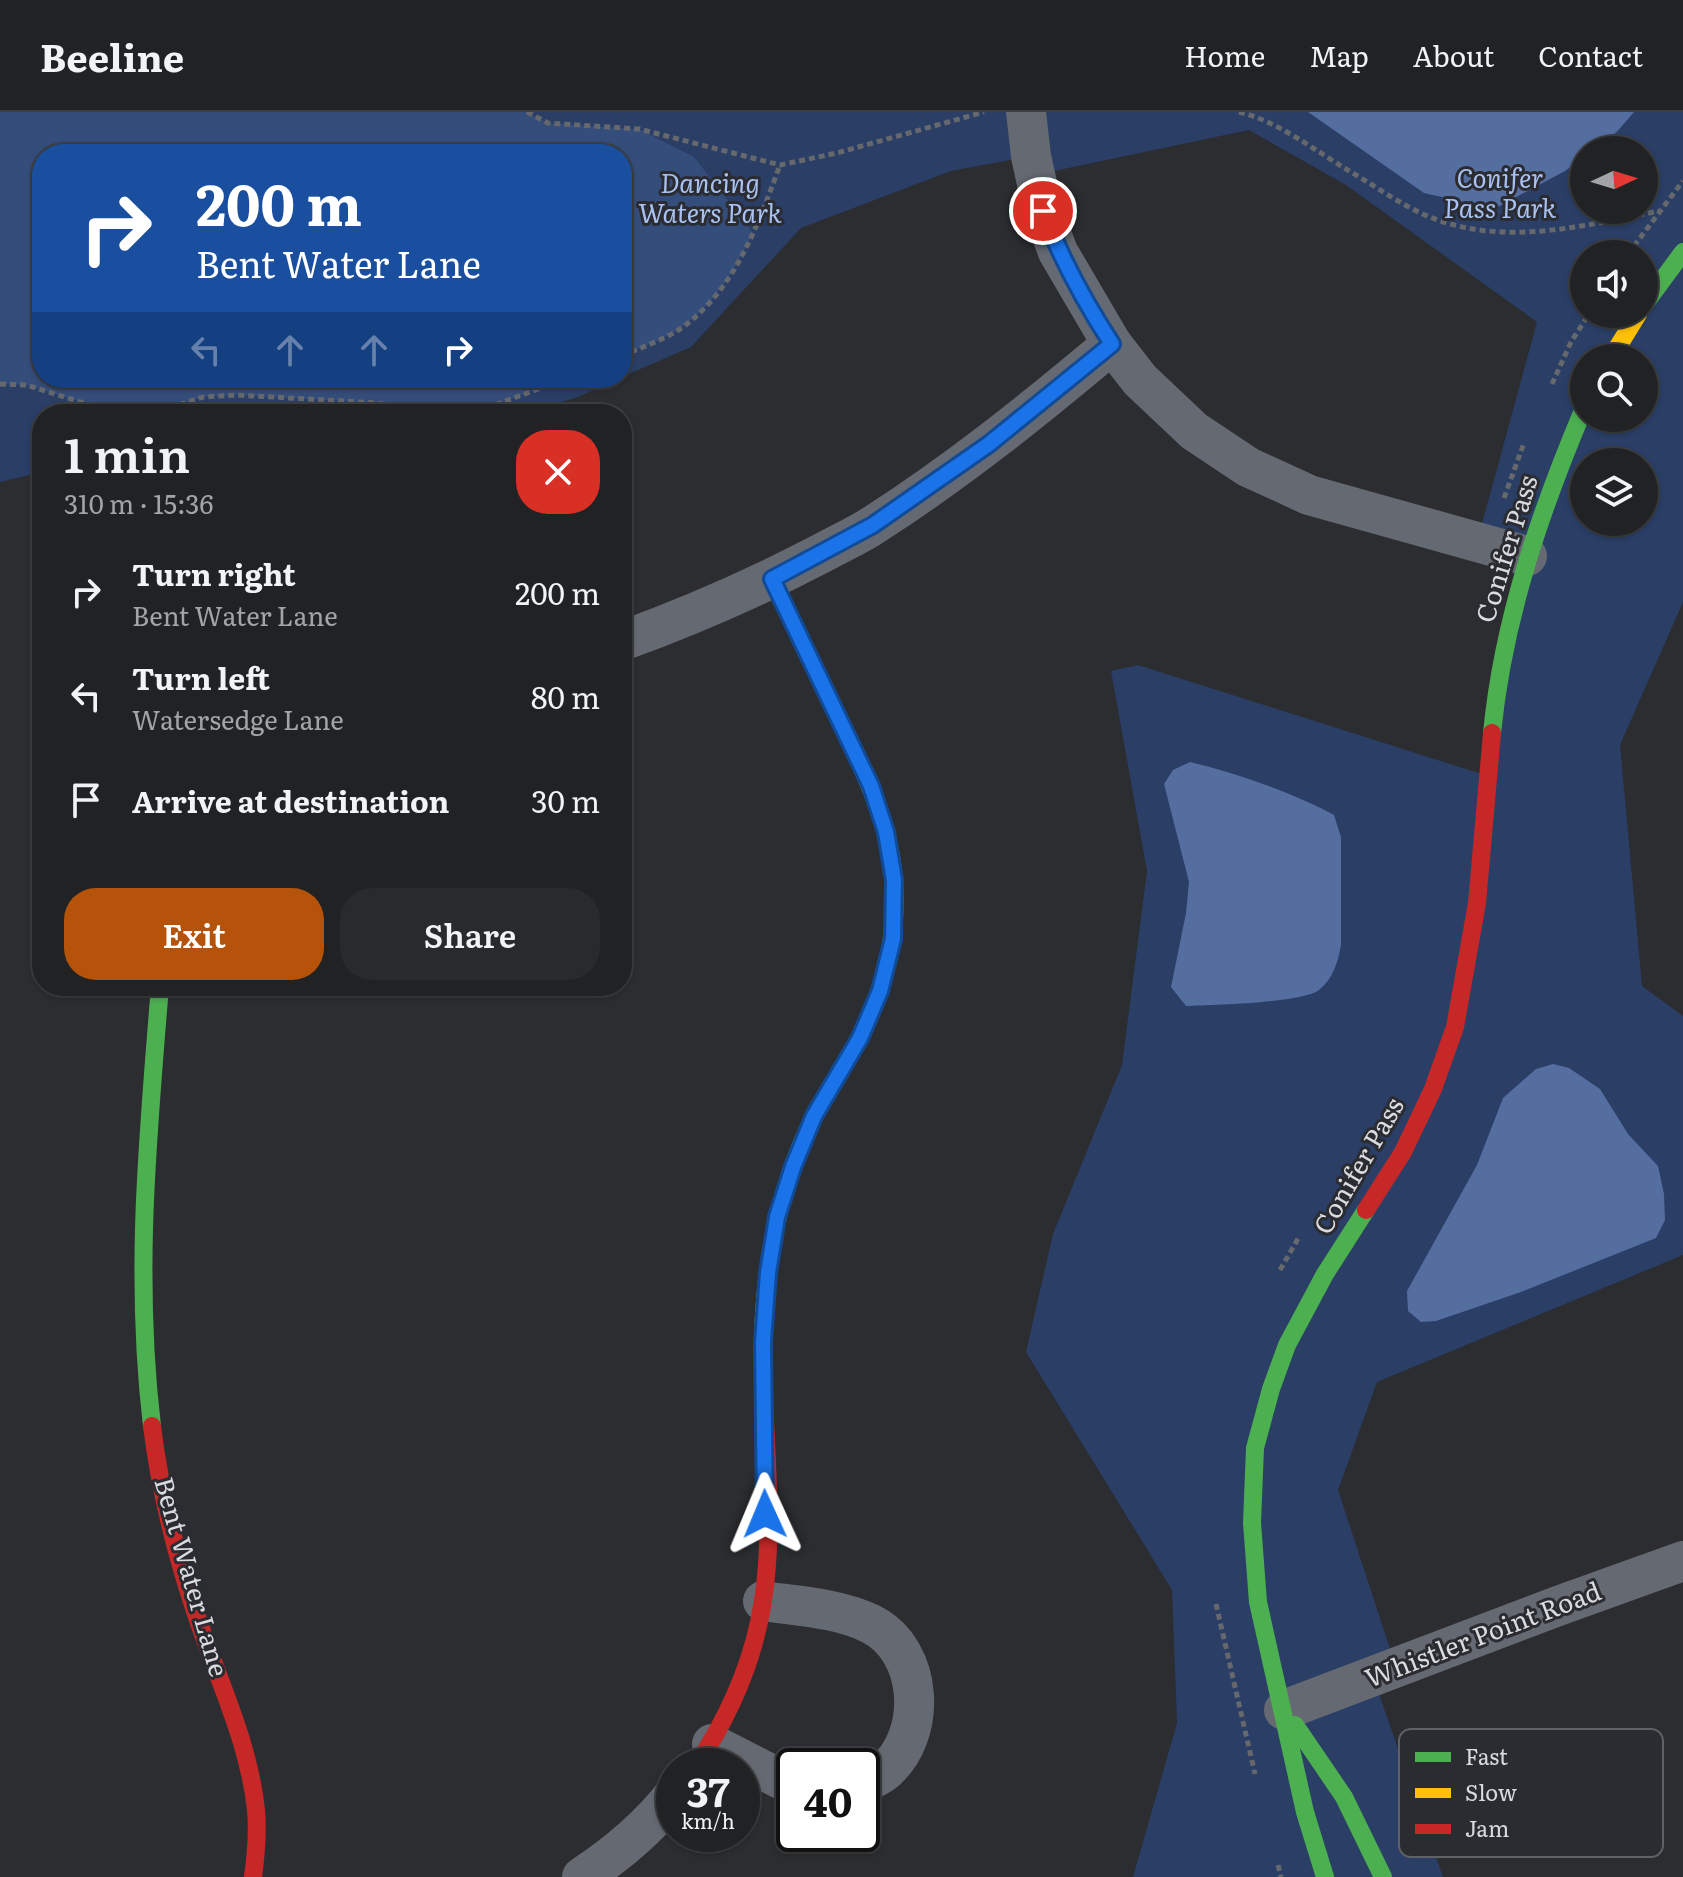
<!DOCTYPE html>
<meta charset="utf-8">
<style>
body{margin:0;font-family:Literata,serif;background:#282a2c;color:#f1f3f6;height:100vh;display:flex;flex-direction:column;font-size:30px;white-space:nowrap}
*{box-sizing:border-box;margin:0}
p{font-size:26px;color:#a2a4a6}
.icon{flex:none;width:44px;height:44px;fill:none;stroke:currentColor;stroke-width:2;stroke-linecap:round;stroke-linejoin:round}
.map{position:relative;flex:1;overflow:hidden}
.details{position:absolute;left:32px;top:292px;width:600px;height:592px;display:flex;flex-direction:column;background:#202224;border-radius:32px;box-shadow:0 2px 6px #0004,0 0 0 2px #3d3f41}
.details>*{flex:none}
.top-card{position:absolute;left:32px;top:32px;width:600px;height:244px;border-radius:32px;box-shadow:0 2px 6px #0004,0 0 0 2px #3d3f41;background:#1a4fa0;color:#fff;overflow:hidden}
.needle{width:52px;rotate:86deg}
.buttons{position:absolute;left:1570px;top:24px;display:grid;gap:16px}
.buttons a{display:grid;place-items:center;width:88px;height:88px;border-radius:50%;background:#202224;box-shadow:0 2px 6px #0004,0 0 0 2px #3d3f41;font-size:40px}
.speed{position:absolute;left:656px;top:1636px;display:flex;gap:16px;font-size:40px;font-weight:700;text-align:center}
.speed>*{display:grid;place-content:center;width:104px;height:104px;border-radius:50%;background:#202224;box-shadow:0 2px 6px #0004,0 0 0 2px #3d3f41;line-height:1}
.speed small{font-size:20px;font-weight:400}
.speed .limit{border:4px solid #111;border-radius:12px;background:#fff;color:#111}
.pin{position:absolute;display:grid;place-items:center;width:68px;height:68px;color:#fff;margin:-34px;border:4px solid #fff;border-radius:50%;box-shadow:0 2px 8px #0007}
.me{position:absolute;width:88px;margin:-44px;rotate:359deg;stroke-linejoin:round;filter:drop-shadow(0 0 6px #0008)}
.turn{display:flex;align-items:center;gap:28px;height:168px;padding:0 32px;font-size:36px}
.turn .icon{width:104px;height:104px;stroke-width:2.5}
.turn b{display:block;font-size:56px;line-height:68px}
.lanes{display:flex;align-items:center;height:76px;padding:0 32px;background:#0003;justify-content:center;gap:40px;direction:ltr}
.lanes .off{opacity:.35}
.round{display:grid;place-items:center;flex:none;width:84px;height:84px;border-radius:32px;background:#282a2c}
.headline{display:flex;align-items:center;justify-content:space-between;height:136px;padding:0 32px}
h1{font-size:48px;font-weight:600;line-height:60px}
.cta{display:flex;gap:16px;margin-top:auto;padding:16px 32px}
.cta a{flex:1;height:92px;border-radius:32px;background:#b45309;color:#fff;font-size:32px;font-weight:600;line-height:92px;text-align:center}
.cta a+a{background:#282a2c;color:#f1f3f6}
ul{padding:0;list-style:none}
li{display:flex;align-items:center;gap:24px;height:104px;padding:0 32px}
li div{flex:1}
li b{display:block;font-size:30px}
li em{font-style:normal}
header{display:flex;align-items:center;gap:48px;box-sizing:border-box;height:112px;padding:0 40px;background:#202224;border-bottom:2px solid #3d3f41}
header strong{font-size:38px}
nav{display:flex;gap:44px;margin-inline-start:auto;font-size:28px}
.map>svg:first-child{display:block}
.green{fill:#2a3e66;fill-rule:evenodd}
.forest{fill:#354d7a}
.water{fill:#546ea0}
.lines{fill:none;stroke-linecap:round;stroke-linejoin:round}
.path{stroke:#65686d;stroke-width:5;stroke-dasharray:6 4;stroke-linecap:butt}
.street{stroke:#656971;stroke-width:40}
.fast{stroke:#4caf50;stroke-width:18}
.slow{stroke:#ffc107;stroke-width:18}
.jam{stroke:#c62828;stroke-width:18}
.route-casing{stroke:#114b97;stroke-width:20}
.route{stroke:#1a73e8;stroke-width:14}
.labels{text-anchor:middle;stroke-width:6;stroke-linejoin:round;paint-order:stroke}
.park-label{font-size:26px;font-style:italic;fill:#a8c1f1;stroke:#2a2c31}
.street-label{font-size:26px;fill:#d9dbde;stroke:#2a2c31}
.key{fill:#2a2c31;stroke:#5f6165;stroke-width:2}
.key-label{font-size:22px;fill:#d9dbde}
</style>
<header>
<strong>Beeline</strong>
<nav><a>Home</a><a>Map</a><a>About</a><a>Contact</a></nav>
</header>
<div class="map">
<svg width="1683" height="1765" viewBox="0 0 1683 1765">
<rect width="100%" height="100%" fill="#2b2d30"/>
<path class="green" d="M0,0H1683V490L1620,633L1642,874L1683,904V1143L1377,1270L1338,1378L1396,1555L1373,1565L1443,1765H1133L1177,1611L1172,1478L1026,1240L1053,1122L1122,953L1147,759L1111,559L1138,553L1488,664L1527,444L1477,430L1537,210L1346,73L1249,18L1035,63L1031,44L951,59L801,116L691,235L622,265V42H42V266H621L575,286L519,302H42V360L0,370ZM1584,38H1644V98H1584ZM1584,142H1644V202H1584ZM1584,246H1644V306H1584ZM1584,350H1644V410H1584Z"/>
<path class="forest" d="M0,0H527L548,11L639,17L694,45L753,121C735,157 717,190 683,214C666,227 642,235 622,244V42H42V266H568L476,300L429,301L377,291L237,283L203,285L151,302H119L26,273L0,272Z"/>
<g class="water">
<path d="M1308,0H1634C1622,14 1604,38 1584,38V45L1565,59L1494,97L1424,81Z"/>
<path d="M1190,650C1236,661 1291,680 1334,703L1341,725V833C1338,850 1333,867 1319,878C1302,891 1212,893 1186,894L1171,875L1186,801L1189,770L1164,672L1173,658Z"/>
<path d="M1553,952L1569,956L1600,977L1628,1022L1658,1054L1664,1082L1665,1108L1656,1126L1521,1180L1436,1209L1421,1210L1408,1199L1407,1179L1477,1053L1503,986L1536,957Z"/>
</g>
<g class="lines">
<g class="path">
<path d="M527,0L548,11L639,17L780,53L837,41L984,0"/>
<path d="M1239,0C1277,9 1313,37 1346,57C1372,72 1398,91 1425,103C1501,136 1582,114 1659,99"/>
<path d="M1628,142L1683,69"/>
<path d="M622,244C642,235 666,227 683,215C736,176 758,112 780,53"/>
<path d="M0,272L26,273L119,302"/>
<path d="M1552,272L1571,230L1589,202"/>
<path d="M151,302L203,285L237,283L377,291L429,301L476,300L568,266"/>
<path d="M1504,386L1524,331"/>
<path d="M1280,1158L1299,1125"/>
<path d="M1216,1492L1255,1662"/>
<path d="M1278,1753L1281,1765"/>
</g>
<g class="street">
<path d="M1026,0L1031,44L1043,99L1058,140L1112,232L1140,268L1194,319L1248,355L1309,383L1527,444"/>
<path d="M622,529C691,504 757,475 822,441C840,431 859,423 875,412C959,358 1036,296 1112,232"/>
<path d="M763,1489C797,1494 839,1496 871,1512C924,1539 928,1623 884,1660C878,1665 869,1668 862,1672"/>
<path d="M1284,1598L1558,1494L1683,1449"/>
<path d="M712,1632L794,1674"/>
<path d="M582,1765C617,1742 648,1716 674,1683"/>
</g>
<g class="fast">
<path d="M1644,193L1683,140"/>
<path d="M1492,621C1503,508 1540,400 1584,296"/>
<path d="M763,1224C765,1153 778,1082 808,1017C821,989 838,965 853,938C882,886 898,828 894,769C890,709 862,655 837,603"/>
<path d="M152,1314C134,1162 148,1025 160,874"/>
<path d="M1295,1613L1344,1685L1383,1765"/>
<path d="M1325,1765L1305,1700L1258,1490L1252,1411L1255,1336L1271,1277L1287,1233L1325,1162L1366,1098"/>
</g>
<g class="slow">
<path d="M1611,246L1638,202"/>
<path d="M772,467L837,603"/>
</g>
<g class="jam">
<path d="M1366,1098L1403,1040L1433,977L1455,915L1477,791L1492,621"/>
<path d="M152,1314C160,1379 176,1443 197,1505C218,1568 249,1630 256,1698C258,1720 256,1743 253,1765"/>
<path d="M696,1654C725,1610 748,1562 759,1510C779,1419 761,1317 763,1224"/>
</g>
</g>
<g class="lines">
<g class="route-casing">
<path id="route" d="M765,1402L763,1230L768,1161L777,1105L793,1055L814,1004L860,926L880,879L893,827L894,768L886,720L871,674L772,467L873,413L989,332L1112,232C1084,189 1061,147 1043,99"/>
</g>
<use href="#route" class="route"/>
</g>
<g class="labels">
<g class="park-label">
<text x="1500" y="76">Conifer<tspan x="1500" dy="30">Pass Park</tspan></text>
<text x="710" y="81">Dancing<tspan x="710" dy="30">Waters Park</tspan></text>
</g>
<g class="street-label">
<text transform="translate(1507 437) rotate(-73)" y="9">Conifer Pass</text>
<text transform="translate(1359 1054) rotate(-60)" y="9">Conifer Pass</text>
<text transform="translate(191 1465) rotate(74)" y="9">Bent Water Lane</text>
<text transform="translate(1483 1523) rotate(-21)" y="9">Whistler Point Road</text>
</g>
</g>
<rect x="1399" y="1617" width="264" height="128" rx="12" class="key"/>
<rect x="1415" y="1640" width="36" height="10" fill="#4caf50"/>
<rect x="1415" y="1676" width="36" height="10" fill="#ffc107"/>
<rect x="1415" y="1712" width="36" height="10" fill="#c62828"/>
<g class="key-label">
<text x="1465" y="1653">Fast</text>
<text x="1465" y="1689">Slow</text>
<text x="1465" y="1725">Jam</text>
</g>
</svg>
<div class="buttons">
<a><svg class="needle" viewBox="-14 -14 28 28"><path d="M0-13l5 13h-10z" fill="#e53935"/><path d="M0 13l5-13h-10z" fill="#a2a4a6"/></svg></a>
<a><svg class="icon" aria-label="sound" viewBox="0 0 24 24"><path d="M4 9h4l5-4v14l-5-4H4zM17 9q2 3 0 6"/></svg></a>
<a><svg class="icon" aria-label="search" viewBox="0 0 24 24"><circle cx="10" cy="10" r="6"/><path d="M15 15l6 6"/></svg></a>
<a><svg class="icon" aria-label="layers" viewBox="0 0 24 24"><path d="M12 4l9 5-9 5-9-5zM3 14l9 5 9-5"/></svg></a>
</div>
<div class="speed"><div>37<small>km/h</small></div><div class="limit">40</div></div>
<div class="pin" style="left:1043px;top:99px;background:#d93025"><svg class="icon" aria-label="arrive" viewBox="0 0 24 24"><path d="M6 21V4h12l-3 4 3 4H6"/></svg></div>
<svg class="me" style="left:765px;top:1402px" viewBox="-20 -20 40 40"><path d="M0-17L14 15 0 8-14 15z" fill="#1a73e8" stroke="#fff" stroke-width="4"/></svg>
<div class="top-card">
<div class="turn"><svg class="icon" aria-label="right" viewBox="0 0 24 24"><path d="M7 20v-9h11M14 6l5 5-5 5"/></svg><div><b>200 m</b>Bent Water Lane</div></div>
<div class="lanes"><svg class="icon off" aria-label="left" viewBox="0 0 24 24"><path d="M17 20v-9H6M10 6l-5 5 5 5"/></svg><svg class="icon off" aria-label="ahead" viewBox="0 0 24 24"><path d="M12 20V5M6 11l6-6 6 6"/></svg><svg class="icon off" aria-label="ahead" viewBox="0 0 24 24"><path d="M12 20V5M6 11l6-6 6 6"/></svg><svg class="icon" aria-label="right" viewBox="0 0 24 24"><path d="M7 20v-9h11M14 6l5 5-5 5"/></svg></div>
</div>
<section class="details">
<div class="headline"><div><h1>1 min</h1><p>310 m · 15:36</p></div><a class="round" style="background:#d93025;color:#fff"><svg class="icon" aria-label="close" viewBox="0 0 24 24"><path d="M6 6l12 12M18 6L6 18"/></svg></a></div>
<ul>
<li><svg class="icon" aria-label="right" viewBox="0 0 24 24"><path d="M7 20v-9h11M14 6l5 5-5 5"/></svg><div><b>Turn right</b><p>Bent Water Lane</p></div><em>200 m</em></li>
<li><svg class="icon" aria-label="left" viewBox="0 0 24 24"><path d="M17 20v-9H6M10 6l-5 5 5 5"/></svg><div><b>Turn left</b><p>Watersedge Lane</p></div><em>80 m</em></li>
<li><svg class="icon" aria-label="arrive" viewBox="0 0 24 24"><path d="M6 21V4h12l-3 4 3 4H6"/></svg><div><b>Arrive at destination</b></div><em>30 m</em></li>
</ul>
<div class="cta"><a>Exit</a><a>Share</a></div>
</section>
</div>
